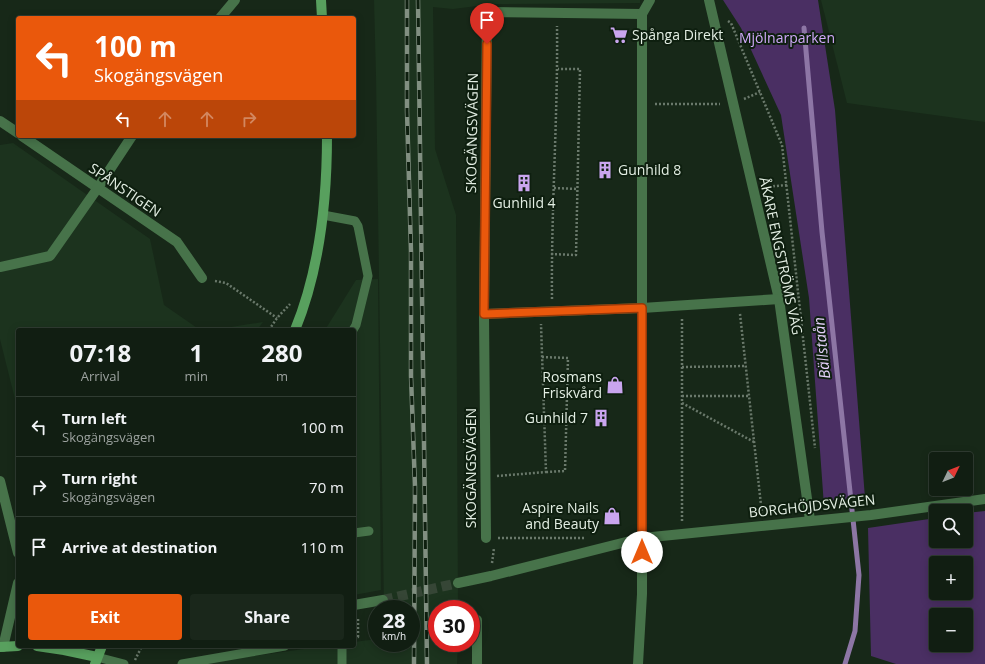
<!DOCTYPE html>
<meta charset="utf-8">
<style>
body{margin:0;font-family:"Open Sans",sans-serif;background:#1a271b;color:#f1f3f6;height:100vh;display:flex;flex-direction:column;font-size:15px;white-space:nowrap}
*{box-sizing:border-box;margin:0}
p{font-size:13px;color:#9ca29f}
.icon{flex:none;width:22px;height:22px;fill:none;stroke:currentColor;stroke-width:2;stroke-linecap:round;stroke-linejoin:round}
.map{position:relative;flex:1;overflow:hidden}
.side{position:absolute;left:16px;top:328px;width:340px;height:320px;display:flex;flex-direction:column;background:#111e12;border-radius:4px;box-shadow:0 2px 10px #0003,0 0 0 1px #303c32}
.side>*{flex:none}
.top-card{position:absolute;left:16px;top:16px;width:340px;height:122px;border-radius:4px;box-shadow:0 2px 10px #0003,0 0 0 1px #303c32;background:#ea580c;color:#fff;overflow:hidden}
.needle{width:26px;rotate:47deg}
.tools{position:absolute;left:929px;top:452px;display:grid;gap:8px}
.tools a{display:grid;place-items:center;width:44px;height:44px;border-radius:4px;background:#111e12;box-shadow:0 2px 10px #0003,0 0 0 1px #303c32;font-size:20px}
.speed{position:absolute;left:368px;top:600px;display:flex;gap:8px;font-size:20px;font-weight:700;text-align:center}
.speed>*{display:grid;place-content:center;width:52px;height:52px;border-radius:50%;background:#111e12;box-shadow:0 2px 10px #0003,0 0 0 1px #303c32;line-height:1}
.speed small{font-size:10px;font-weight:400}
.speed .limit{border:6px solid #d22;background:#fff;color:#111}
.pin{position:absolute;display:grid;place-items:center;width:34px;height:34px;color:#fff;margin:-41px -17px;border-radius:50% 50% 50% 0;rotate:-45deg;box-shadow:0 0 4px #0007}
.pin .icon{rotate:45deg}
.me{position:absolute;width:44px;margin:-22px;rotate:0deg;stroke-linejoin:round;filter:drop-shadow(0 0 3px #0008)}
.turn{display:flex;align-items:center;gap:14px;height:84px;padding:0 12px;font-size:18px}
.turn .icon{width:52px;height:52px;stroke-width:2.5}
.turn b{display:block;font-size:28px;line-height:34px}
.lanes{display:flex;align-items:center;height:38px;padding:0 12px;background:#0003;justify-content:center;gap:20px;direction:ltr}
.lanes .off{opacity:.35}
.eta{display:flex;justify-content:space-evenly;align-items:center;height:68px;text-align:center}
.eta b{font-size:24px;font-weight:700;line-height:28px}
.primary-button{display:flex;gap:8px;margin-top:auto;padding:8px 12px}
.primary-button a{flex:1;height:46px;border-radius:4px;background:#ea580c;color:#fff;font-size:16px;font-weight:700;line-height:46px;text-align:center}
.primary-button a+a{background:#1a271b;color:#f1f3f6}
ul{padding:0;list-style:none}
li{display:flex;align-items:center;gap:12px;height:60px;padding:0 12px;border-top:1px solid #303c32}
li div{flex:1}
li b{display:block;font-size:15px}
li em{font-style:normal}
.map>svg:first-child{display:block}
.built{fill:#1c331e}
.green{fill:#4a2f63;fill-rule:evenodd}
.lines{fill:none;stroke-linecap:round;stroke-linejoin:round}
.stream{stroke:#8d76a5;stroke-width:5}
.street-tunnel{stroke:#364636;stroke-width:10;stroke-dasharray:10 5;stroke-linecap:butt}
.path{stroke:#6a796b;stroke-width:2.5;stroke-dasharray:2 2;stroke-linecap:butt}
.lane{stroke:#47734a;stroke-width:9}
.street{stroke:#47734a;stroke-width:10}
.secondary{stroke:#58a05e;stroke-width:10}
.rail-casing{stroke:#818f81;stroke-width:4.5}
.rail{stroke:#0e1f0f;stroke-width:3;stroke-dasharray:9;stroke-linecap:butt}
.route-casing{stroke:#983908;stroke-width:10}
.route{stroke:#ea580c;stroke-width:7}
.labels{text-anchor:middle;stroke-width:4;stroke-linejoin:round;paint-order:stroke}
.poi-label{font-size:14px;fill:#e3eee3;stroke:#0e1f0f;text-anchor:end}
.park-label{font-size:14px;fill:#d2aafb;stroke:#0e1f0f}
.street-label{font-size:14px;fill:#e3eee3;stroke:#0e1f0f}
.water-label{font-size:15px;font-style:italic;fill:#e2cff8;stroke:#0e1f0f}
</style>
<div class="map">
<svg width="985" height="664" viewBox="0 0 985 664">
<rect width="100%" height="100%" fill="#172818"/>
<g class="built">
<path d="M374,0H640V3L493,4L453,9L433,7L435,149L456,215L458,609H437V643H458L457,664H197L325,646H354V642L377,639V643H411V609H384L376,76Z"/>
<path d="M821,0H985V122L847,103Z"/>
<path d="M13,143L150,239L164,305L200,330H18V411L0,339V145Z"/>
<path d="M378,279L381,590L354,595V330H325L356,280Z"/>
<path d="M263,322L257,330H212Z"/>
</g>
<g class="green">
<path d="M723,0H818L835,110L865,498L824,506L809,298L781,115L741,28Z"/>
<path d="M985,511V664H896L871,656L868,528L936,518V541H966V513ZM936,563H966V593H936ZM936,615H966V645H936Z"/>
</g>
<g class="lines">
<path class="stream" d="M804,28L822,232L859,575L855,631L845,664"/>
<path class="street-tunnel" d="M383,600L458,583"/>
<g class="path">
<path d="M728,21L731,23L782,145L815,448"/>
<path d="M744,99L760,92"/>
<path d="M655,104H720"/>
<path d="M765,187L787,185"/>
<path d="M554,188L577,189"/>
<path d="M551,254L576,255L580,69H558"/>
<path d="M215,281L226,283L277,318"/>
<path d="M552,299C551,208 558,117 557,26"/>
<path d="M740,314L762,514"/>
<path d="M269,330L277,318L290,304"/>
<path d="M542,357L568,358L565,471L546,472"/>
<path d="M682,367L746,366"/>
<path d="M682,396H749"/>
<path d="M682,403L754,442"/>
<path d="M497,476L546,472L541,324"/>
<path d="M682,521V318"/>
<path d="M498,538H585"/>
<path d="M492,563L494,548"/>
<path d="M354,636L358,637V618"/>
<path d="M135,660L142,646"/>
</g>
<g class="lane">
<path d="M323,215L355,221L358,226L368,276L356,325L353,330"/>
<path d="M354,533L369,531"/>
<path d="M342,646V664"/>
<path d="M97,657L124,664"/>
<path d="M182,664L285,646"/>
</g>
<g class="street">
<path d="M709,0L779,299L810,520"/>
<path d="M220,18L235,0"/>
<path d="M0,121L18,133"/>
<path d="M22,136L177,242L202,278"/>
<path d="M0,267L50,256L97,189L132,136"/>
<path d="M484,314L642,308L779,299"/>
<path d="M0,481L18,553"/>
<path d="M486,538L484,314L487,12L642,14"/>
<path d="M458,583L491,576L642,538L871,515L985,499"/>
<path d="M354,605L383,600"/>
<path d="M477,620V664"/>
<path d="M3,647L18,583"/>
<path d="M638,664L642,594V14L650,0"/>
</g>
<g class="secondary">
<path d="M321,0L322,18"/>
<path d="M295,330C320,269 327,201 327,136"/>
<path d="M37,646L64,650L97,657"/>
<path d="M0,647L18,646"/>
<path d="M95,664L102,646"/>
</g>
<g class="rail-casing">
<g id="rail">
<path d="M407,0V111L411,252V376L415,487L414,664"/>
<path d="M418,0L427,664"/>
</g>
</g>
<use href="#rail" class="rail"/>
</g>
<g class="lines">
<g class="route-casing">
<path id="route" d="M487,44L484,314L642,308V552"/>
</g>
<use href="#route" class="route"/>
</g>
<defs>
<g id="supermarket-bare" transform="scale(1.38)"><path d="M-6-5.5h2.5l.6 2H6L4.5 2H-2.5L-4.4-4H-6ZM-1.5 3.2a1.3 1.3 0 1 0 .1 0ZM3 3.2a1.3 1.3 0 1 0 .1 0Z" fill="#c9a5ee" stroke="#0e1f0f" stroke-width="2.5" paint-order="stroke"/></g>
<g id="building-bare" transform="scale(1.38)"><path d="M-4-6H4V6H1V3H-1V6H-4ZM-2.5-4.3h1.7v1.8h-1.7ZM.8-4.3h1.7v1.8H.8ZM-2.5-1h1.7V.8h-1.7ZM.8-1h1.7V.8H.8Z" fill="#c9a5ee" stroke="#0e1f0f" stroke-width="2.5" paint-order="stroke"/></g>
<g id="shop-bare" transform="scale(1.38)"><path d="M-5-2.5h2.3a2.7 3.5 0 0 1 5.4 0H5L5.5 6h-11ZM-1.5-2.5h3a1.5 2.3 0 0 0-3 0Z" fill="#c9a5ee" stroke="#0e1f0f" stroke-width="2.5" paint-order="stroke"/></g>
</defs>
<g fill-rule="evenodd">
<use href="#supermarket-bare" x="619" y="35"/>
<use href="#building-bare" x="605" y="170"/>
<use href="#building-bare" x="524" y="183"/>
<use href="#shop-bare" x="615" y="385"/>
<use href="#building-bare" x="601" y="418"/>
<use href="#shop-bare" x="612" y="516"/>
</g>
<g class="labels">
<g class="poi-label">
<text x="632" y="40" text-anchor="start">Spånga Direkt</text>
<text x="618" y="175" text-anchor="start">Gunhild 8</text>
<text x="524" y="208" text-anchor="middle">Gunhild 4</text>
<text x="602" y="382">Rosmans<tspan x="602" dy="16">Friskvård</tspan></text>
<text x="588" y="423">Gunhild 7</text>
<text x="599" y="513">Aspire Nails<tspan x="599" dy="16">and Beauty</tspan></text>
</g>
<g class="park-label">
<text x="787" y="43">Mjölnarparken</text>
</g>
<g class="street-label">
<text transform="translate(472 133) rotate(-89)" y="5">SKOGÄNGSVÄGEN</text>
<text transform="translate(125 190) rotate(34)" y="5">SPÅNSTIGEN</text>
<text transform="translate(781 256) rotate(78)" y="5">ÅKARE ENGSTRÖMS VÄG</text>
<text transform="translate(471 468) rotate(-90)" y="5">SKOGÄNGSVÄGEN</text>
<text transform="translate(812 506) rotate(-6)" y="5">BORGHÖJDSVÄGEN</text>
</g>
<g class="water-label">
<text transform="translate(822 348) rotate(-96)" y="5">Bällstaån</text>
</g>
</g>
</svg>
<div class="tools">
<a><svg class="needle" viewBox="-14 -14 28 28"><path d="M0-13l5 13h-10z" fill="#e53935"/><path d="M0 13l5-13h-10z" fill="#9ca29f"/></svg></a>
<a><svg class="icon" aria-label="search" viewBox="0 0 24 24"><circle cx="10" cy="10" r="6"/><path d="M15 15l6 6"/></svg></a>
<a>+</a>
<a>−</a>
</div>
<div class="speed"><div>28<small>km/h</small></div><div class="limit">30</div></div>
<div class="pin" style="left:487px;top:44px;background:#d93025"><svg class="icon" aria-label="arrive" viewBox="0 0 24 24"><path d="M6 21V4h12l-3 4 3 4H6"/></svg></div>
<svg class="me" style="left:642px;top:552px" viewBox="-20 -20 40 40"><circle r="19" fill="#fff"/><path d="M0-13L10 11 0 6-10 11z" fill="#ea580c"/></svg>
<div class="top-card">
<div class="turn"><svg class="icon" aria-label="left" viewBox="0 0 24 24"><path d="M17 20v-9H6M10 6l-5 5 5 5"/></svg><div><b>100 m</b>Skogängsvägen</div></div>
<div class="lanes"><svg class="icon" aria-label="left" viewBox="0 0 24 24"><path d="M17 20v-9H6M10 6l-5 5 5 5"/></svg><svg class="icon off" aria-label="ahead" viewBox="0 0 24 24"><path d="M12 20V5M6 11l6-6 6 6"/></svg><svg class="icon off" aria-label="ahead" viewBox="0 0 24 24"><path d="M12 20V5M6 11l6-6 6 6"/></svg><svg class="icon off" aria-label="right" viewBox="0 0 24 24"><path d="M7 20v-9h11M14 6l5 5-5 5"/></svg></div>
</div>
<section class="side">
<div class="eta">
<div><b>07:18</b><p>Arrival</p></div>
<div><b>1</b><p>min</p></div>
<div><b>280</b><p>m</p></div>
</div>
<ul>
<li><svg class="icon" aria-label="left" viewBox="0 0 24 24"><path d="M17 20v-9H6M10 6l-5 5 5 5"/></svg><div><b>Turn left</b><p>Skogängsvägen</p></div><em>100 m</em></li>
<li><svg class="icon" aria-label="right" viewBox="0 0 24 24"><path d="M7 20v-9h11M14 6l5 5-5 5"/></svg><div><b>Turn right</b><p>Skogängsvägen</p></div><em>70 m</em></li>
<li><svg class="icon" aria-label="arrive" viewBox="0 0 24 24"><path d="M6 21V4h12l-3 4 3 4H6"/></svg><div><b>Arrive at destination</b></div><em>110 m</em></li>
</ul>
<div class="primary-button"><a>Exit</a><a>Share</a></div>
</section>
</div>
